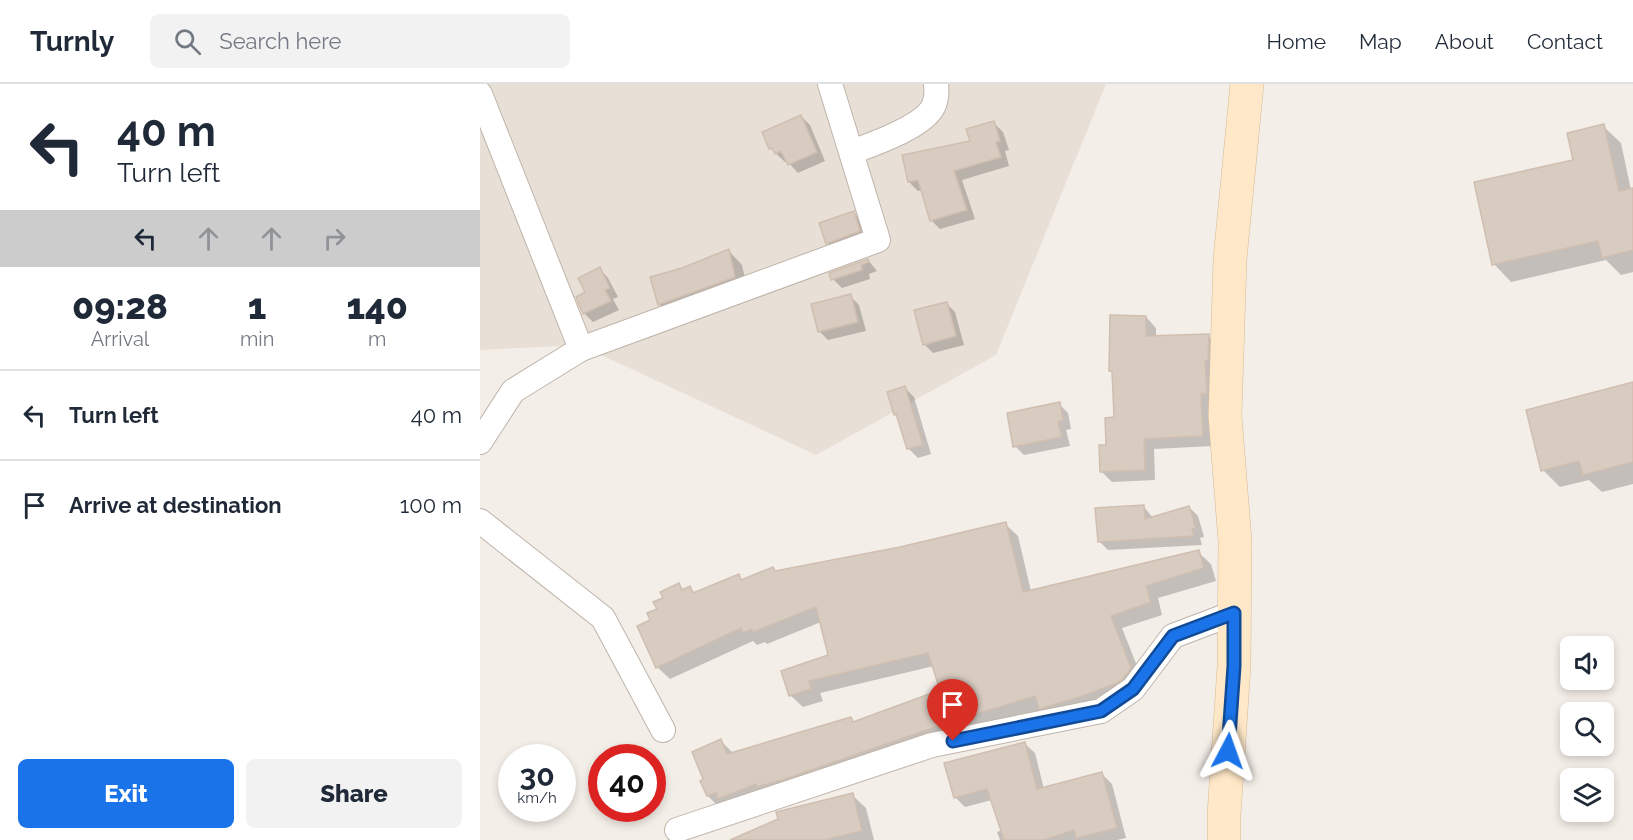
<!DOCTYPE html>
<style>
body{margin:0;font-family:Raleway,sans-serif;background:#f2f2f3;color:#1f2937;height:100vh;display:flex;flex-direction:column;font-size:22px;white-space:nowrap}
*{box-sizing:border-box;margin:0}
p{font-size:20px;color:#747a83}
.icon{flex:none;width:33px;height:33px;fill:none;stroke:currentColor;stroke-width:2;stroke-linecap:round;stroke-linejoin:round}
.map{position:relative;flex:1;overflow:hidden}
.panel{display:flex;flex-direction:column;background:#fff;width:480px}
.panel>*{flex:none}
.hud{background:#fff;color:#1f2937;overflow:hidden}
.tools{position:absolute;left:1080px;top:552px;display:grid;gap:12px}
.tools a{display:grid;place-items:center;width:54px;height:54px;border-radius:9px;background:#fff;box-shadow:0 3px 9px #0003;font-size:30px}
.speed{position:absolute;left:18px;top:660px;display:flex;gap:12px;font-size:30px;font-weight:700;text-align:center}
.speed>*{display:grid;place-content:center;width:78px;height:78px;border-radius:50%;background:#fff;box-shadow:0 3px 9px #0003;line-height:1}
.speed small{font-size:15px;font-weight:400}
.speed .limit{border:9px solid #d22;background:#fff;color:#111}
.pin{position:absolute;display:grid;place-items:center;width:51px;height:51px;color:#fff;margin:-62px -26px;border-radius:50% 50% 50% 0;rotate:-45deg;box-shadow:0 0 6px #0007}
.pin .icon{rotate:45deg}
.me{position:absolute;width:66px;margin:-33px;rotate:4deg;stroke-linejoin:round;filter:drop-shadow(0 0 4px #0008)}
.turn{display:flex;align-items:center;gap:21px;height:126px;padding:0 18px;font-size:27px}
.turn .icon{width:78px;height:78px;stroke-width:2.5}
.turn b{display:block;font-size:42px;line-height:51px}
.lanes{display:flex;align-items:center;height:57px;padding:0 18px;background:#0003;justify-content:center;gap:30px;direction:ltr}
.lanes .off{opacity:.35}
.eta{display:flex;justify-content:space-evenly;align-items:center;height:102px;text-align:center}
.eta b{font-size:36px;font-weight:800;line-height:42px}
.action{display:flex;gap:12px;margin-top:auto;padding:12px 18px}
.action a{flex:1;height:69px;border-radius:9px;background:#1a73e8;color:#fff;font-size:24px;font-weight:800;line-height:69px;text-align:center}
.action a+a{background:#f2f2f3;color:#1f2937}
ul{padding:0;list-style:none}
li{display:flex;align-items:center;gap:18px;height:90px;padding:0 18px;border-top:2px solid #e0e1e3}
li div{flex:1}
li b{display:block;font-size:22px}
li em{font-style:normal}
header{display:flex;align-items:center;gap:36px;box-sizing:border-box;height:84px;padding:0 30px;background:#fff;border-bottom:2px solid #e0e1e3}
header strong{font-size:28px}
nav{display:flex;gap:33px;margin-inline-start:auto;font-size:21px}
.search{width:420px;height:54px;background:#f2f2f3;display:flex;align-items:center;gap:15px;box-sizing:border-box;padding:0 21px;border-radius:9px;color:#747a83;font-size:22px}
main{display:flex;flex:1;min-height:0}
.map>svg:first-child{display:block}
.residential{fill:#e8dfd6}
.shadow{fill:#0003}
.building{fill:#d8cbc0;stroke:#d0bfb0;stroke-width:1.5}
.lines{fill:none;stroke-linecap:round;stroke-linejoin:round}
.street-casing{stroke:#bfb4aa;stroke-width:26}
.secondary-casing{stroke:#d4ba98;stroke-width:34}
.street{stroke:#fff;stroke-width:24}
.secondary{stroke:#fee8c7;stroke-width:33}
.route-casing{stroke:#114b97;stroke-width:15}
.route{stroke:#1a73e8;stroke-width:10}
</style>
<header>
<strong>Turnly</strong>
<div class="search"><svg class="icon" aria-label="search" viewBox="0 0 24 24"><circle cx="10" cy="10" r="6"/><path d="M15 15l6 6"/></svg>Search here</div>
<nav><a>Home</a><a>Map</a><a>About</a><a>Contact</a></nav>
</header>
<main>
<section class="panel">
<div class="hud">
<div class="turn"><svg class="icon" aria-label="left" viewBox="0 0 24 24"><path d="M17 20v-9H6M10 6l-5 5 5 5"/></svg><div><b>40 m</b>Turn left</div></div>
<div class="lanes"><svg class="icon" aria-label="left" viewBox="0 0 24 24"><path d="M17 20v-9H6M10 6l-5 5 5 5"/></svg><svg class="icon off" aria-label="ahead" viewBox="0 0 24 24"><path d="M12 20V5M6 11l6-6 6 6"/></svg><svg class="icon off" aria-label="ahead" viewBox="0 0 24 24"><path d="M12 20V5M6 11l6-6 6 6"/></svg><svg class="icon off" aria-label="right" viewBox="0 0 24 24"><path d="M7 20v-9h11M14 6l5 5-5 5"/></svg></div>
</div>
<div class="eta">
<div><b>09:28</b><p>Arrival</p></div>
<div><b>1</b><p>min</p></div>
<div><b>140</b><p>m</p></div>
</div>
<ul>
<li><svg class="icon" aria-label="left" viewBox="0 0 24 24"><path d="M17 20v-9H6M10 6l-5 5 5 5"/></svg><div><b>Turn left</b></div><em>40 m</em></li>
<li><svg class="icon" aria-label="arrive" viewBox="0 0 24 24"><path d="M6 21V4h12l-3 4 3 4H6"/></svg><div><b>Arrive at destination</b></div><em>100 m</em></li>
</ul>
<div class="action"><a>Exit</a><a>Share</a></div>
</section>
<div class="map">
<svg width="1153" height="756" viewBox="0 0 1153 756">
<rect width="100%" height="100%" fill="#f4eee8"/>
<path class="residential" d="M0,0H626L516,271L336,371L100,261L0,266Z"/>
<g class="shadow">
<path d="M321,32L330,41L345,77L318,89L307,77L305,78L290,64Z"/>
<path d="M514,39L523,48L529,66L525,67L529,82L482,96L495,135L460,145L451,136L442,106L438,107L429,98L491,58Z"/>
<path d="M1123,42L1141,59L1151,106L1153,105V188L1141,191L1126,176L1031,198L1014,180Z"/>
<path d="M374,129L383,138L388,156L356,168L347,159Z"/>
<path d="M249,167L262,181L268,207L193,234L180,221L172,194L203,185Z"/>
<path d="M388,176L397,187L389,190L390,195L362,204L353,195Z"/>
<path d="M120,185L128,194L138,213L133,215L139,226L113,238L104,229Z"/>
<path d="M370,212L379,221L386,247L348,256L339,247Z"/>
<path d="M466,219L475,228L484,261L453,269L444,260Z"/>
<path d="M666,233L676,244V253L728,252L739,262L733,362L674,365L675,396L632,398L621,387L636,335L633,289L630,287Z"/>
<path d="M1153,300V400L1122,408L1109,396L1080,403L1063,386L1048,327Z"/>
<path d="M425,304L434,313L451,370L438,374L429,365L419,333L415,330Z"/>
<path d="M579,320L588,329L591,345L586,346L590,362L544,371L535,362Z"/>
<path d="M664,423L673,434L709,423L718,432L724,453L720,454L722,461L628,466L619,457Z"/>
<path d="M525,440L538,452L551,507L718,468L731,480L736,497L678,514L682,531L642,544L663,597L573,637L563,626L240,724L228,712L241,657L254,670L371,635L375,639L462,606L454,582L340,609L343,617L323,623L310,611L350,572L341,538L287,560L285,558L277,561L273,557L190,595L177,583L172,537L185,515L199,501L204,506L210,504L216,510L258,492L263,497L420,465Z"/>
<path d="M545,660L555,669L564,705L622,690L632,700L646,754L637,756H520L517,748L522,746L512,716L485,723L475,713Z"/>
<path d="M372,711L386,724L394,756H261Z"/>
</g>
<g class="building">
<path d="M321,31L337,68L308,81L301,67L295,70L292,64L289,65L282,48Z"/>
<path d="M514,37L520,57L516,58L521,73L474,87L487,126L450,137L438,96L428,98L422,71L490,57L486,45Z"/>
<path d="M1124,40L1139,107L1153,104V166L1122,174L1118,157L1012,181L994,98L1093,76L1087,49Z"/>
<path d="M374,127L380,147L346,160L339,139Z"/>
<path d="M249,165L255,193L178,221L170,193L202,184Z"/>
<path d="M388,175L389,178L381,181L382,186L351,196L349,189Z"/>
<path d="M120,183L130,204L125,206L131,217L103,230L96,213L105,208L98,194Z"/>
<path d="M371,210L378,238L338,248L331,220Z"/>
<path d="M467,218L476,252L443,261L434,226Z"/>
<path d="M630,231L666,232V252L729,250L728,277H725L727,309L721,310L723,352L664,355L665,386L620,388L619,361H626L625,334L634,333L632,287H629Z"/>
<path d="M1153,298V378L1103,391L1099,377L1061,387L1046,326Z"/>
<path d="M425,302L443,361L427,365L416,330L414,331L407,308Z"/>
<path d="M580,318L583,336L578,338L582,353L533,363L527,329Z"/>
<path d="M664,421L665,435L709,422L716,444L712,445L714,452L618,458L615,424Z"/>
<path d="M526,438L543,508L719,466L724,484L666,502L671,518L631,532L651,584L643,595L637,599L602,612L559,625L555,612L470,638L302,696L277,703L276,700L238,715L236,709L227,712L220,697L223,695L212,668L241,655L247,670L371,633L373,638L460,606L448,569L329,597L331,605L309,612L301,587L348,571L336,523L273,548L272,545L263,549L261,544L176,584L157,542L170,536L167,529L177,525L173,518L183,514L180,508L199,499L202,506L210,502L213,509L259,490L261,496L293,483L295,487L420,463Z"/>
<path d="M545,658L557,705L622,688L637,744L596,754L594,746L564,756H524L507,705L474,714L464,679Z"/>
<path d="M373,709L382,747L345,756H250L298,735L296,728Z"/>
</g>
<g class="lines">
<g class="street-casing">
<g id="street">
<path d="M0,10L101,265L398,156L350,0"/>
<path d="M372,68C393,60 443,43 453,23C457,15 457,8 456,0"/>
<path d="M0,358L33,307L101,265"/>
<path d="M0,437L123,534L183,646"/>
<path d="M197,746L452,661L621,627L653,605L693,552L754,529"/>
</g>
</g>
<g class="secondary-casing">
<path id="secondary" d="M744,756V731L754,582L755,457L745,332L750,175L767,0"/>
</g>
<use href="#street" class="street"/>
<use href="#secondary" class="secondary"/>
</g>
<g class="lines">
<g class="route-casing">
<path id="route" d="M473,657L621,627L653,605L693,552L754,529V582L748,667"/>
</g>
<use href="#route" class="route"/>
</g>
</svg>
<div class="tools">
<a><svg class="icon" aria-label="sound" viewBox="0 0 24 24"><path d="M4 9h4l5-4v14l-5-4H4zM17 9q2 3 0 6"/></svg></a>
<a><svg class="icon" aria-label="search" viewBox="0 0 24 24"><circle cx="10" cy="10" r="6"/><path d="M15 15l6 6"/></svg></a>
<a><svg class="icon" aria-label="layers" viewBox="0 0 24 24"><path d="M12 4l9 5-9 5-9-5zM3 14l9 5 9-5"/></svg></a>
</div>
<div class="speed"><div>30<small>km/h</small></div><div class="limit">40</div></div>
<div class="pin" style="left:473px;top:657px;background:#d93025"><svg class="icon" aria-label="arrive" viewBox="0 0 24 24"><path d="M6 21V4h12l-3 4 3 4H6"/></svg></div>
<svg class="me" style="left:748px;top:667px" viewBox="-20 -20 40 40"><path d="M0-17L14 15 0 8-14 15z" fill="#1a73e8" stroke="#fff" stroke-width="4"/></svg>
</div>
</main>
